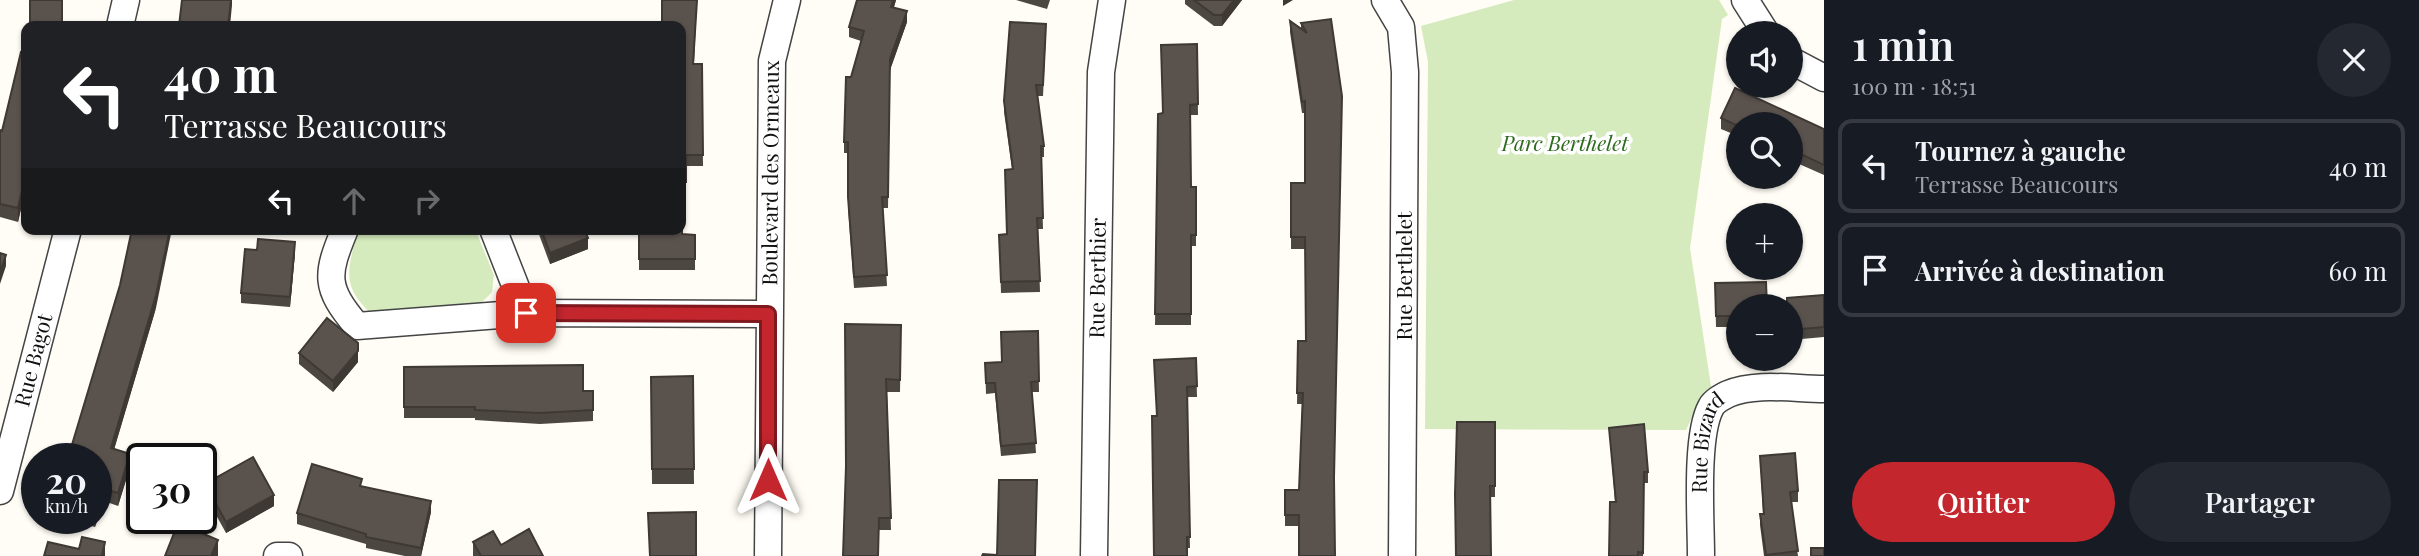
<!DOCTYPE html>
<html lang="fr">
<meta charset="utf-8">
<style>
body{margin:0;font-family:"Playfair Display",serif;background:#242831;color:#f1f3f6;height:100vh;display:flex;flex-direction:column;font-size:26px;white-space:nowrap}
*{box-sizing:border-box;margin:0}
p{font-size:23px;color:#9ea1a6}
.icon{flex:none;width:38px;height:38px;fill:none;stroke:currentColor;stroke-width:2;stroke-linecap:round;stroke-linejoin:round}
.map{position:relative;flex:1;overflow:hidden}
.drawer{display:flex;flex-direction:column;background:#171b24;width:595px}
.drawer>*{flex:none}
.guide{position:absolute;left:21px;top:21px;width:665px;height:214px;border-radius:14px;box-shadow:0 2px 5px #0004;background:#202124;color:#fff;overflow:hidden}
.tools{position:absolute;left:1726px;top:21px;display:grid;gap:14px}
.tools a{display:grid;place-items:center;width:77px;height:77px;border-radius:50%;background:#171b24;box-shadow:0 2px 5px #0004;font-size:35px}
.speed{position:absolute;left:21px;top:443px;display:flex;gap:14px;font-size:35px;font-weight:700;text-align:center}
.speed>*{display:grid;place-content:center;width:91px;height:91px;border-radius:50%;background:#171b24;box-shadow:0 2px 5px #0004;line-height:1}
.speed small{font-size:18px;font-weight:400}
.speed .limit{border:4px solid #111;border-radius:10px;background:#fff;color:#111}
.pin{position:absolute;display:grid;place-items:center;width:60px;height:60px;color:#fff;margin:-30px;border-radius:14px;box-shadow:0 4px 10px #0006}
.me{position:absolute;width:77px;margin:-38px;rotate:0deg;stroke-linejoin:round;filter:drop-shadow(0 0 5px #0008)}
.turn{display:flex;align-items:center;gap:24px;height:147px;padding:0 28px;font-size:32px}
.turn .icon{width:91px;height:91px;stroke-width:2.5}
.turn b{display:block;font-size:49px;line-height:60px}
.lanes{display:flex;align-items:center;height:66px;padding:0 28px;background:#0003;justify-content:center;gap:35px;direction:ltr}
.lanes .off{opacity:.35}
.round{display:grid;place-items:center;flex:none;width:74px;height:74px;border-radius:37px;background:#242831}
.summary{display:flex;align-items:center;justify-content:space-between;height:119px;padding:0 28px}
h1{font-size:42px;font-weight:600;line-height:52px}
.primary-button{display:flex;gap:14px;margin-top:auto;padding:14px 28px}
.primary-button a{flex:1;height:80px;border-radius:42px;background:#c4262e;color:#fff;font-size:28px;font-weight:600;line-height:80px;text-align:center}
.primary-button a+a{background:#242831;color:#f1f3f6}
ul{padding:0;list-style:none}
li{display:flex;align-items:center;gap:21px;height:94px;margin:0 14px 10px;padding:0 14px;border:4px solid #363941;border-radius:14px}
li div{flex:1}
li b{display:block;font-size:26px}
li em{font-style:normal}
main{display:flex;flex:1;min-height:0}
.map>svg:first-child{display:block}
.green{fill:#d5ebbd}
.lines{fill:none;stroke-linecap:round;stroke-linejoin:round}
.minor-casing{stroke:#444;stroke-width:29}
.minor{stroke:#fff;stroke-width:26}
.wall{fill:#4d4742}
.shaded-wall{fill:#3f3936}
.building{fill:#5a524d;stroke:#3f3936;stroke-width:2}
.route-casing{stroke:#7f191e;stroke-width:18}
.route{stroke:#c4262e;stroke-width:12}
.labels{text-anchor:middle;stroke-width:7;stroke-linejoin:round;paint-order:stroke}
.park-label{font-size:21px;font-style:italic;fill:#2f6b1f;stroke:#fff}
.street-label{font-size:21px;fill:#111;stroke:#fff}
</style>
<main>
<div class="map">
<svg width="1824" height="556" viewBox="0 0 1824 556">
<rect width="100%" height="100%" fill="#fffdf5"/>
<g class="green">
<path d="M1514,0H1719L1728,15L1722,19L1690,248L1712,393L1696,409L1686,430L1425,429L1428,62L1421,26Z"/>
<path d="M358,229H475L494,275L492,292L482,302L372,314C339,285 349,267 358,229Z"/>
</g>
<g class="lines">
<g class="minor-casing">
<g id="minor">
<path d="M1385,0L1401,27L1405,72L1402,556"/>
<path d="M1745,0L1766,33"/>
<path d="M120,26L126,0"/>
<path d="M1790,60L1824,78"/>
<path d="M345,229C326,275 324,287 357,326L526,313L768,314"/>
<path d="M493,229L526,313"/>
<path id="s1" d="M0,491L68,229"/>
<path d="M277,556H289"/>
<path id="s2" d="M768,556L772,61L787,0"/>
<path id="s3" d="M1094,556L1101,72L1112,0"/>
<path id="s4" d="M1701,556C1701,520 1695,436 1711,407C1714,401 1722,397 1728,394C1756,382 1794,389 1824,389"/>
</g>
</g>
<use href="#minor" class="minor"/>
</g>
<g class="wall">
<path d="M662,0H697L694,64H702L703,166H686V193H682V234L695,235V270H639V229H681Z"/>
<path d="M857,0H896L894,7L907,22L890,70L888,208H883L887,286L854,288L848,208V153H844V142L851,77L861,41L849,37V27Z"/>
<path d="M1016,0H1050L1047,9Z"/>
<path d="M1185,0H1242L1222,26H1214L1185,4Z"/>
<path d="M1331,19L1299,526H1285V490H1299L1302,404H1297L1298,341H1306L1305,249H1291V183H1305V113H1302L1290,32V21L1301,28V23Z"/>
<path d="M1046,35L1043,96H1037L1044,146V157H1041L1043,229H1038L1040,292L1001,293L999,235L1007,234L1012,169L1004,112V101Z"/>
<path d="M1197,44L1198,115H1190L1191,187H1196V246H1191V325H1155L1158,114L1163,113Z"/>
<path d="M26,53V187L18,222L0,217V130L2,131Z"/>
<path d="M1735,88L1824,129V175L1790,160V124H1738V136L1721,129V118Z"/>
<path d="M537,229H584L588,249L550,264Z"/>
<path d="M295,253L290,307L241,303V293Z"/>
<path d="M1715,283L1738,306V327H1716Z"/>
<path d="M1824,295V337L1790,340V306H1787V298Z"/>
<path d="M156,308L114,449L130,467L118,506L104,501L95,527L65,518H96V458Z"/>
<path d="M901,325L900,392H887L891,530H879L843,556Z"/>
<path d="M1038,331L1039,392H1032L1036,453L1001,456L995,393L986,394L985,363L1001,362Z"/>
<path d="M299,353L358,362L333,392L299,364Z"/>
<path d="M1196,358L1197,397H1187L1190,548H1187L1156,416Z"/>
<path d="M404,367L583,391H593V421L540,424L475,420V418H404Z"/>
<path d="M693,376L694,484H652L651,377Z"/>
<path d="M1457,422H1495V497H1490Z"/>
<path d="M1609,428L1648,472V483H1644L1643,556H1609L1615,502Z"/>
<path d="M1760,456L1798,491V502H1791L1798,556H1764L1760,525V514H1763Z"/>
<path d="M205,484L274,506L226,533L205,495Z"/>
<path d="M362,487L431,512L421,556H405L366,548V544L297,524V513Z"/>
<path d="M473,542L501,545L543,556H473Z"/>
</g>
<g class="shaded-wall">
<path d="M231,0H232V5L230,26H228Z"/>
<path d="M893,0H896L891,17V7Z"/>
<path d="M1234,0H1242L1222,26V15Z"/>
<path d="M1283,0H1293L1283,6Z"/>
<path d="M907,11V22L890,70L888,208L890,59Z"/>
<path d="M26,174V187L18,222V208Z"/>
<path d="M170,229H172L156,308L111,460V448Z"/>
<path d="M588,238V249L550,264V253Z"/>
<path d="M295,242V253L290,307V297Z"/>
<path d="M6,255V266L0,284V273Z"/>
<path d="M358,351V362L333,392V381Z"/>
<path d="M130,454V467L118,506V493Z"/>
<path d="M104,489V501L95,527L96,512Z"/>
<path d="M274,495V506L226,533V522Z"/>
<path d="M431,501V512L421,556V548Z"/>
<path d="M218,540V556H211Z"/>
<path d="M105,542V556H102Z"/>
</g>
<g class="building">
<rect x="30" y="0" width="32" height="26"/>
<path d="M182,0H231L228,26H179Z"/>
<path d="M662,0H697L693,64H702L703,155H686V182H682V234L695,235V259H639V229H681V26H662Z"/>
<path d="M857,0H893L891,7L907,11L890,59L888,197H882L887,275L854,277L848,197V142H844L846,77H851L864,31L849,27Z"/>
<path d="M1194,0H1234L1222,15H1214Z"/>
<path d="M1331,19L1342,96L1334,478L1335,556H1299V515H1285V490H1299L1303,393H1297L1298,341H1306L1305,237H1291V183H1305V101L1302,102L1290,21L1307,33L1301,23Z"/>
<path d="M1010,22L1046,24L1043,85H1036L1044,146H1041L1043,218H1037L1040,281L1001,282L999,235L1007,234L1005,170L1013,169L1004,101Z"/>
<path d="M1197,44L1198,104L1190,105L1191,187H1196V235H1191V314H1155L1158,114L1163,113L1161,45Z"/>
<path d="M21,52L26,53V174L18,208L0,204V130L2,131Z"/>
<path d="M1735,88L1824,129V165L1790,149V124H1738V126L1721,118Z"/>
<path d="M132,229H170L156,295L111,448L130,454L118,493L104,489L96,512V458H68L120,285Z"/>
<path d="M541,229H584L588,238L550,253Z"/>
<path d="M258,239L295,242L290,297L241,293L245,249L257,250Z"/>
<path d="M0,253L6,255L0,273Z"/>
<path d="M1766,282L1767,306H1738V316H1716L1715,283Z"/>
<path d="M1824,295V327L1790,330V306H1787V298Z"/>
<path d="M327,318L358,343V351L333,381L299,353Z"/>
<path d="M845,324L901,325L900,380L886,379L891,518H879L878,556H843L846,466Z"/>
<path d="M1038,331L1039,381L1031,382L1036,443L1001,446L995,383H986L985,363L1002,362L1001,332Z"/>
<path d="M1196,358L1197,386L1187,387L1190,537H1187V556H1154L1152,416H1157L1154,360Z"/>
<path d="M583,365V391H593V410L540,413L475,410V407H404V367Z"/>
<path d="M693,376L694,469H652L651,377Z"/>
<path d="M1457,422H1495V486H1490L1491,556H1456L1455,494Z"/>
<path d="M1644,424L1648,472H1644L1643,553L1638,552V556H1609L1610,502H1616L1609,428Z"/>
<path d="M1795,453L1798,491L1790,492L1798,551L1766,555L1760,514H1764L1760,456Z"/>
<path d="M253,457L274,495L226,522L205,484Z"/>
<path d="M312,464L362,479L360,486L431,501L421,548L366,537V534L297,513Z"/>
<path d="M999,480H1037L1035,556H982L983,554L997,555Z"/>
<path d="M696,512V556H650L648,513Z"/>
<path d="M178,523L218,540L211,556H165Z"/>
<path d="M529,529L543,556H481L473,542L493,531L501,545Z"/>
<path d="M82,537L105,542L102,556H103H44L48,542L79,549Z"/>
<rect x="1811" y="548" width="13" height="8"/>
</g>
<g class="lines">
<g class="route-casing">
<path id="route" d="M526,313L768,314V480"/>
</g>
<use href="#route" class="route"/>
</g>
<g class="labels">
<g class="park-label">
<text x="1565" y="151">Parc Berthelet</text>
</g>
<g class="street-label">
<text dy="7" stroke="none"><textPath href="#s2" startOffset="383">Boulevard des Ormeaux</textPath></text>
<text transform="translate(1405 276) rotate(-90)" y="7">Rue Berthelet</text>
<text dy="7" stroke="none"><textPath href="#s3" startOffset="278">Rue Berthier</textPath></text>
<text dy="7" stroke="none"><textPath href="#s1" startOffset="135">Rue Bagot</textPath></text>
<text dy="7" stroke="none"><textPath href="#s4" startOffset="114">Rue Bizard</textPath></text>
</g>
</g>
</svg>
<div class="tools">
<a><svg class="icon" aria-label="sound" viewBox="0 0 24 24"><path d="M4 9h4l5-4v14l-5-4H4zM17 9q2 3 0 6"/></svg></a>
<a><svg class="icon" aria-label="search" viewBox="0 0 24 24"><circle cx="10" cy="10" r="6"/><path d="M15 15l6 6"/></svg></a>
<a>+</a>
<a>−</a>
</div>
<div class="speed"><div>20<small>km/h</small></div><div class="limit">30</div></div>
<div class="pin" style="left:526px;top:313px;background:#d93025"><svg class="icon" aria-label="arrive" viewBox="0 0 24 24"><path d="M6 21V4h12l-3 4 3 4H6"/></svg></div>
<svg class="me" style="left:768px;top:480px" viewBox="-20 -20 40 40"><path d="M0-17L14 15 0 8-14 15z" fill="#c4262e" stroke="#fff" stroke-width="4"/></svg>
<div class="guide">
<div class="turn"><svg class="icon" aria-label="left" viewBox="0 0 24 24"><path d="M17 20v-9H6M10 6l-5 5 5 5"/></svg><div><b>40 m</b>Terrasse Beaucours</div></div>
<div class="lanes"><svg class="icon" aria-label="left" viewBox="0 0 24 24"><path d="M17 20v-9H6M10 6l-5 5 5 5"/></svg><svg class="icon off" aria-label="ahead" viewBox="0 0 24 24"><path d="M12 20V5M6 11l6-6 6 6"/></svg><svg class="icon off" aria-label="right" viewBox="0 0 24 24"><path d="M7 20v-9h11M14 6l5 5-5 5"/></svg></div>
</div>
</div>
<section class="drawer">
<div class="summary"><div><h1>1 min</h1><p>100 m · 18:51</p></div><a class="round"><svg class="icon" aria-label="close" viewBox="0 0 24 24"><path d="M6 6l12 12M18 6L6 18"/></svg></a></div>
<ul>
<li><svg class="icon" aria-label="left" viewBox="0 0 24 24"><path d="M17 20v-9H6M10 6l-5 5 5 5"/></svg><div><b>Tournez à gauche</b><p>Terrasse Beaucours</p></div><em>40 m</em></li>
<li><svg class="icon" aria-label="arrive" viewBox="0 0 24 24"><path d="M6 21V4h12l-3 4 3 4H6"/></svg><div><b>Arrivée à destination</b></div><em>60 m</em></li>
</ul>
<div class="primary-button"><a>Quitter</a><a>Partager</a></div>
</section>
</main>
